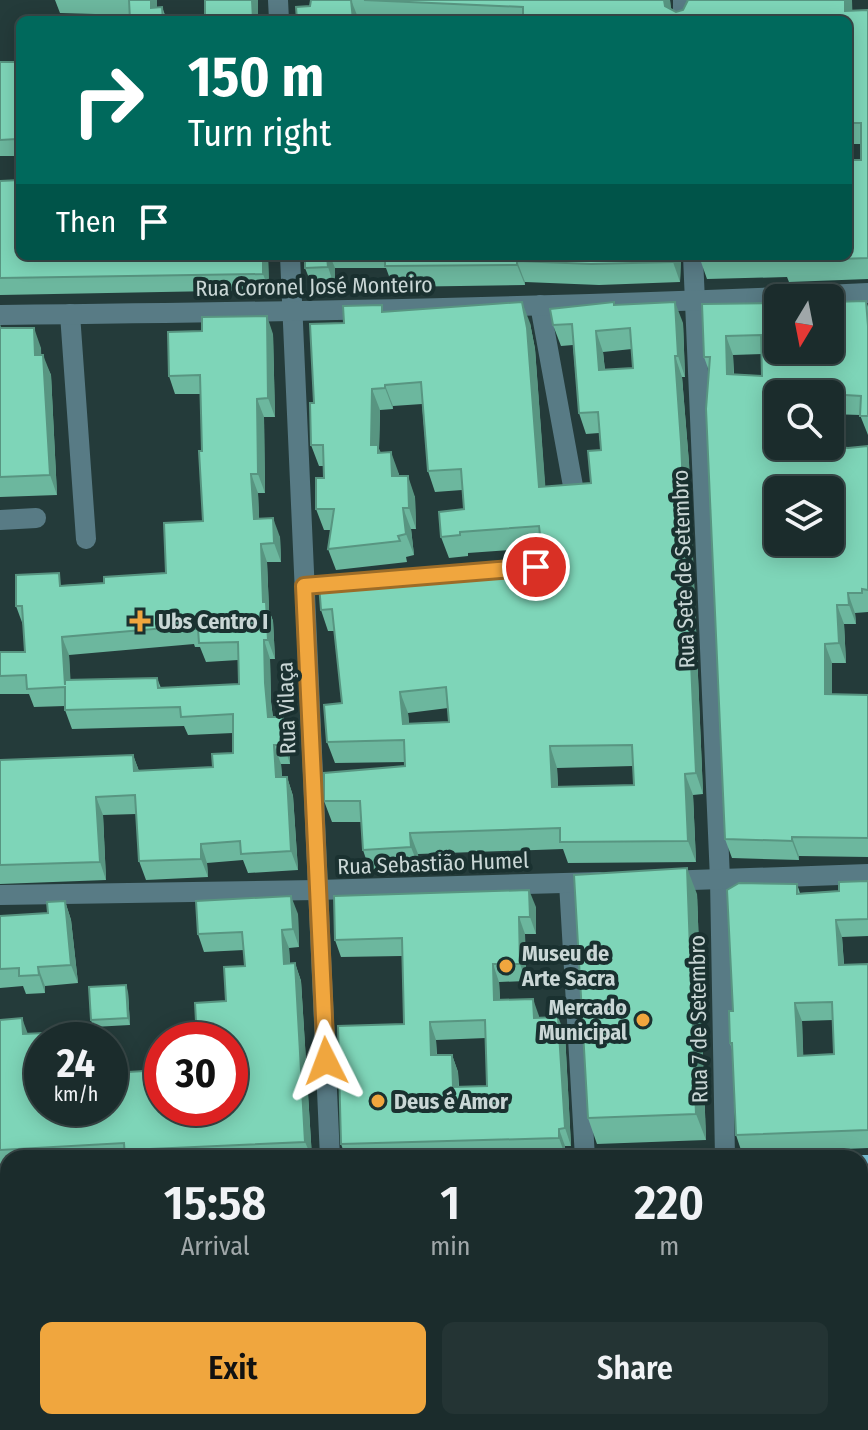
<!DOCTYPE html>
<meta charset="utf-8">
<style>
body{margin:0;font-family:"Fira Sans Condensed",sans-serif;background:#243434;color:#f1f3f6;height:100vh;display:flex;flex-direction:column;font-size:30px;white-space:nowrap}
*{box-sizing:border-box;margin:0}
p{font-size:26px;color:#a0a7a9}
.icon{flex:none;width:44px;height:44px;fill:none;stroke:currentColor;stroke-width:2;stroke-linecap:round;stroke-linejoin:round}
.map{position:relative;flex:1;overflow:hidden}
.side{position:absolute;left:0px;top:1150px;width:868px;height:280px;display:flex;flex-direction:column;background:#1b2c2c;border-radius:24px 24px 0 0;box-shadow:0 4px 20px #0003,0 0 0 2px #394848}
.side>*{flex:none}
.hud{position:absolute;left:16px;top:16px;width:836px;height:244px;border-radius:12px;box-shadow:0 4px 20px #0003,0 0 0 2px #394848;background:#00695c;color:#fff;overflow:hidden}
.needle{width:52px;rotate:190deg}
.tools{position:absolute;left:764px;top:284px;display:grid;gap:16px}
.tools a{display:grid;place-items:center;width:80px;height:80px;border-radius:12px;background:#1b2c2c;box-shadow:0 4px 20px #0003,0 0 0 2px #394848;font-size:40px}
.speed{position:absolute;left:24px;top:1022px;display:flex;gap:16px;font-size:40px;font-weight:700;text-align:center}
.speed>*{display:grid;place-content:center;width:104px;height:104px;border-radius:50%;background:#1b2c2c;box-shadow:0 4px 20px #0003,0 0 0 2px #394848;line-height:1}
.speed small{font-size:20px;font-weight:400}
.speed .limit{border:12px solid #d22;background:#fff;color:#111}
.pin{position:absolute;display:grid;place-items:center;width:68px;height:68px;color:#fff;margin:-34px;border:4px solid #fff;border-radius:50%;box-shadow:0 2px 8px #0007}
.me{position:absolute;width:88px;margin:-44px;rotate:357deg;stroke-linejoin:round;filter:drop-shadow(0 0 6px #0008)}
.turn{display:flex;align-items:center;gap:28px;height:168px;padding:0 40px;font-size:36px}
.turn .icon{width:104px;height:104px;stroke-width:2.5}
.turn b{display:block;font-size:56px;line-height:68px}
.then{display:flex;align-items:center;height:76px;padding:0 40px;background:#0003;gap:16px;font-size:30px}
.eta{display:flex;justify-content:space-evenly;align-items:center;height:136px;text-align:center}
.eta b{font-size:48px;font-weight:600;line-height:56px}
.cta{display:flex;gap:16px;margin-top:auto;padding:16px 40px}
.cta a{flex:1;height:92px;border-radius:12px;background:#f0a63e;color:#111;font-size:32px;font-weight:600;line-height:92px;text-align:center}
.cta a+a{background:#243434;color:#f1f3f6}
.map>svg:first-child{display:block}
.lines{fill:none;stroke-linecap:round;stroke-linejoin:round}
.minor{stroke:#587b85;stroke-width:20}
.major{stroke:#73bed4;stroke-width:20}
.wall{fill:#6cb79e;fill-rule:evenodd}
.shaded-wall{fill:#589581}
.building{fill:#7ed5b8;stroke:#589581;stroke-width:2;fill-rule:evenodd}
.route-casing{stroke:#9c6c28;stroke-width:20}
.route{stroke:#f0a63e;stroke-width:14}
.poi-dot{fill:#f0a63e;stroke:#1a3130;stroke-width:3}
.labels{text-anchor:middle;stroke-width:8;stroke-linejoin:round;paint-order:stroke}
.street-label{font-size:22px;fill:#cad7d6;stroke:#1a3130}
.poi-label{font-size:22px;font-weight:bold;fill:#cad7d6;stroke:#1a3130;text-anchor:start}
</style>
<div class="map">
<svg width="868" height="1430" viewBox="0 0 868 1430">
<rect width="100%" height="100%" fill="#243b3a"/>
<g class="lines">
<g class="minor">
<path d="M278,0L279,20"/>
<path d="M683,0V20"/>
<path d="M290,256L330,1158"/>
<path d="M693,256L720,879L725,1158"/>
<path d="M540,305L573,486"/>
<path d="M70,314L86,539"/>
<path d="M0,315C289,312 579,307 868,293"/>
<path d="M0,520L36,518"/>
<path d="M664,881L868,874"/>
<path d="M569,883L585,1158"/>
<path d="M0,895L317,890L600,882"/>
<path d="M299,1430L300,1422"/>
<path d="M326,1430L327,1422"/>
<path d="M485,1430V1422"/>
<path d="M727,1430V1422"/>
</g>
<g class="major">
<path d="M860,1165H868"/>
<path d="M0,1183H8"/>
</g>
</g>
<g class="wall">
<path d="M55,0H157V7H162L167,20L130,15L60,13Z"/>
<path d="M311,0H670L671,10L676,12L683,10L688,0H852V11L868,10V279L789,282L787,277L707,279L700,259L861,160V144H848V20H297L310,6Z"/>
<path d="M0,62H20V159L19,156H0Z"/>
<path d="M20,180V256H268L269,290L0,295V181Z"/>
<path d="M305,256H681L680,282L599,285L525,282V285L393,287L386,268H335V288H313L305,268Z"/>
<path d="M866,301L868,307V435L860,415L830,414V394H778V446L848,448L868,446V612L855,613L856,624H844L846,663H832V694L868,695V857L799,856V860L732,858L725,839L709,371L704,357L702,304ZM762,354V376L734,374L733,355Z"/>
<path d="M614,302L615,305L683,323L685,377H682L689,463L703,794L693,795L696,862L568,863L563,849L418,854L419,868L370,871L363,850L361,822H332L324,801L405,766V762L335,763L327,742L342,703L334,631H328L321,610L542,559L541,548L468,553V556L449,558L441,537L464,509L462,490L435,492L428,471L422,404L393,406V409L380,410L379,449L381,453L399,474V476L415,497L416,529H411L414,555L406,557L407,562L336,570L328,549L331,530H324L316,509L324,478V466H319L311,445L314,403L344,323L384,312L530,323L535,349L545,487L591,483L601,450L599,433L586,434L579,413L573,345L561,346L553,325ZM632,349L633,368L605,370L603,352ZM448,708L449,722L409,724L408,713ZM633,766L634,785L558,787L557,768Z"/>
<path d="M0,324L1,328L41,348V355L51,375L57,495L0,497Z"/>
<path d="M273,334L275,417H264L265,493H258L259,519L280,537L281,562H267L269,610L273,621L275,659H270L271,702L273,717L290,736V764H281L282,777H287L293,796L298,870L248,873L243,860L207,863L208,877L146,880L139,861L136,814L103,815L106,880L0,884V760L133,755L139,771L213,767L233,753V733L188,735L184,726L72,729L65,710V706L34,707L29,694H0V652H25L23,625L16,606L63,585L104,583L166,573L203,521L201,394H175L169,376ZM194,644L195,647H200L206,662L238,660L239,684L161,688L157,678L70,680L69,655Z"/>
<path d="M868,881V936L842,937L844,964H868V1148L742,1153L736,1135L732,1050L730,1043L733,1011L797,884L800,893L839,891ZM833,1020L834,1054L803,1056L802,1021Z"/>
<path d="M697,894L706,1140L597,1144L588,1118Z"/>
<path d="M65,901L71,920L78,983L45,986V993L26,994L23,986L0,988V916L48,913Z"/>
<path d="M536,907V934H525L526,981L499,982L500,1000L539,1016V1018L565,1034L571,1146H565V1155L469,1158H346L341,1144L404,1024L402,956L341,957L335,940ZM486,1038L487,1086H459L458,1072L452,1055H437L436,1040Z"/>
<path d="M298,914L299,947L289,948L290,964L295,963L301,981L312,1158H8V1168H0V1020L28,1034L66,1032L69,1040H42V1108H230L226,1001L245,966L244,950L204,952L198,934Z"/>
<path d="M128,992L130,1025L93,1027L91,1020Z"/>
<rect x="0" y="1183" width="8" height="121"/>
</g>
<g class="shaded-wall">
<path d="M151,0H157V20L151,8Z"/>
<path d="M252,0H258V20H253Z"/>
<path d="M351,0L359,20H353Z"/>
<path d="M664,0H670L672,20L665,6Z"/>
<path d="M845,0H852L853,32L845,11Z"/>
<path d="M17,213L20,222V254L18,247Z"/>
<path d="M263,256H268L269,290L263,274Z"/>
<path d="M327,256H330L335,268V288L328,267Z"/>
<path d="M673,256H681L680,282L673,262Z"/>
<path d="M517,261L525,282V285L517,265Z"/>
<path d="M522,302L530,323L535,349L547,508L539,487Z"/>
<path d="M675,302L683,323L685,377L678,356Z"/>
<path d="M267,316L273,334L275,417L268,398Z"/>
<path d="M34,328L41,348L42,375L35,355Z"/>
<path d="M596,331L603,352L607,391L599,370Z"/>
<path d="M726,336L733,355L734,393L727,374Z"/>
<path d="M43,355L51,375L57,495L50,475Z"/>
<path d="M675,356L682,377L689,463L703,794L696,773Z"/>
<path d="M385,385L393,406V409L385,388Z"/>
<path d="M372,389L380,410L379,449L386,466L371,445Z"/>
<path d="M257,399L264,417L265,493L258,474Z"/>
<path d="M391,452L399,474L400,497L392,476Z"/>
<path d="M251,474L258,493L260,538L254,519Z"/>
<path d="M408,476L415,497L416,529L409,508Z"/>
<path d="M403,508L411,529L414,555L406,534Z"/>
<path d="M273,518L280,537L281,562L274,543Z"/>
<path d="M261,544L267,562L269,610L273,621L275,659L268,640L263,602Z"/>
<path d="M848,593L855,613L856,624L849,605Z"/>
<path d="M837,605L844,624L846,663L839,643Z"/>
<path d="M62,637L69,655L72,703L65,685Z"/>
<path d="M264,640L270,659L271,702L275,736L268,717L265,683Z"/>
<path d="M825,644L832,663V714L825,694Z"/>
<path d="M400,692L408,713L411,746L403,724Z"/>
<path d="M283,717L290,736V764L284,745Z"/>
<path d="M274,745L281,764L283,796L276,777Z"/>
<path d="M550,746L557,768L559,808L552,787Z"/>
<path d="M133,755L140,774L134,771Z"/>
<path d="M685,774L693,795L696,862L688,841Z"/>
<path d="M287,777L293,796L298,870L291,851Z"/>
<path d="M96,797L103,815L106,880L100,862Z"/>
<path d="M410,833L418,854L419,868L411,847Z"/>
<path d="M792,837L799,856V860L792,841Z"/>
<path d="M201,844L207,863L208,877L201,859Z"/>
<path d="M687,868L697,894L706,1140L696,1114Z"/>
<path d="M529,890L536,907V934L530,917Z"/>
<path d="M291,896L298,914L299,947L293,929Z"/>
<path d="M65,901L71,920L78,983L71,965Z"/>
<path d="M519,917L525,934L526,981L520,964Z"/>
<path d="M836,920L842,937L845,982L839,965Z"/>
<path d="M282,930L289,948L291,982L284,964Z"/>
<path d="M295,963L301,981L312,1158L305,1142Z"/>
<path d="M493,964L499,982L501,1017L494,1000Z"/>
<path d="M38,967L45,986V993L39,975Z"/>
<path d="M126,985L128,992L130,1025L128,1018Z"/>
<path d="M533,999L539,1016L540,1035L534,1018Z"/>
<path d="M795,1003L802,1021L804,1073L798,1056Z"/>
<path d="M558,1017L565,1034L571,1146L565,1128Z"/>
<path d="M22,1018L29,1037L23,1034Z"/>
<path d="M430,1022L436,1040L437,1073L431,1055Z"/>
<path d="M452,1055L458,1072L459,1104L453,1087Z"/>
<path d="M559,1129L565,1146V1155L559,1138Z"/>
<path d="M6,1244L8,1250V1290L6,1285Z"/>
<path d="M19,1422H24L26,1430H22Z"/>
</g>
<g class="building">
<path d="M129,0H151V8L162,7L163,20H168H130Z"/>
<path d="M205,0H252L253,20H205Z"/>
<path d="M311,0H351L353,20H297L296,7L310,6Z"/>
<path d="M364,0H664L665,6L676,12L683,10L688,0H845V11L868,10V258L781,261V256L700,259L699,256H848V160H861V123H848V20H523V7Z"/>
<path d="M0,62H20V147H16V139L0,140Z"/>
<path d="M20,180V213H17L18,247H20V256H263V274L0,278V181Z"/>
<path d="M305,256H327L328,267L305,268Z"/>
<path d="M385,256H673V262L591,264L517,261V265L385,266Z"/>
<path d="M866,301L868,326V416H860L861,396L796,392V394H778V446H830L848,448L868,446V590L862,589V593H848L849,605H837L839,643L825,644V694L868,695V838L792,837V841L725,839L706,409L710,357H704L702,304L778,303V350H830V302ZM761,335L762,376L727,374L726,336ZM778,490H830V542H778Z"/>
<path d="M522,302L527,328L539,487L591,483L588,451L601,450L598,412L579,413L572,324L553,325L550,309L614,302V305L675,302L678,356H675L681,442L696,773L685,774L688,841L560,842V828L410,833L411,847L363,850L360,801H324V773L405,766L404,740L327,742L324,705L342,703L332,609L321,610L319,584L504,567V562L542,559L541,544L539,526L460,532V535L441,537L439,512L464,509L461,469L428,471L421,382L385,385V388L372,389L371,445H378V453L391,452L392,476H408L409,508H403L406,534L398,536L400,541L328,549L334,509H316V478H324L323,445H311L310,403H314L310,324L344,323L343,306L382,305V312ZM630,328L633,368L599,370L596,331ZM446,687L449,722L403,724L400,692ZM632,745L634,785L552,787L550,746Z"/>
<path d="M267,316L268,398L257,399L258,474H251L254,519L273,518L274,543L261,544L263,602H266L268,640H264L265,683L268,717H283L284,745H274L276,777H287L291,851L241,854L240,841L201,844V859L139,861L135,795L96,797L100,862L0,865V760L133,755L134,771L213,767L212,754L233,753V714L181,717L180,707L65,710V687L27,689L26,675L0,676V652H25L22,606H16V575L59,573L60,586L104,583V577L166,573L164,523L203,521L199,451H202L200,375L169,376L168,332L202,331V317ZM188,626V629H198L199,643L238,642L239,684L158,688L157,678L65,680V685L62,637Z"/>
<path d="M0,328H34L35,355H43L50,475L0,477Z"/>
<path d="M687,868L696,1114L588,1118L574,875Z"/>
<path d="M868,881V919L836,920L839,965L868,964V1130L736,1135L732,1043H730L729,1011H733L727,890L739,883L797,884V894L839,891V882ZM832,1002L834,1054L798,1056L795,1003Z"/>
<path d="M529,890L530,917H519L520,964H493L494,1000L533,999L534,1018L558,1017L565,1128L559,1129V1138L341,1144L338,1026L404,1024L402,938L335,940L334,896ZM485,1020L487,1086L453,1087L452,1055H431L430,1022Z"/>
<path d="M291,896L293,929L282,930L284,964L295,963L305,1142L151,1149V1158H125L124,1143L0,1150V1020L22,1018L23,1034L66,1032L67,1040H42V1108H110V1073L162,1070V1108H230V1040H197L195,1003L226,1001L224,967L245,966L242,932L198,934L196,901Z"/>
<path d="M65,901L71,965L38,967L39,975L19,976V968L0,969V916L48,913L47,902Z"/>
<path d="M126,985L128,1018L91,1020L89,987Z"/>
<path d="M0,1183H8V1244H6V1285H0Z"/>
<path d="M0,1406H8V1422H22V1430H0Z"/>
</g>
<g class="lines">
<g class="route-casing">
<path id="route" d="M326,1061L304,586L536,567"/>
</g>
<use href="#route" class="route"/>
</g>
<g class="poi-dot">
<path d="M136 609h8v8h8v8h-8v8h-8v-8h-8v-8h8z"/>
<circle cx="506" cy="966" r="8"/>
<circle cx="643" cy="1020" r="8"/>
<circle cx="378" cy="1101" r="8"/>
</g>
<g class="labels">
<g class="street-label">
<text transform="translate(314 286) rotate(-1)" y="8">Rua Coronel José Monteiro</text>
<text transform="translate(683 569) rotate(-92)" y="8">Rua Sete de Setembro</text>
<text transform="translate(286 708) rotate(-92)" y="8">Rua Vilaça</text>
<text transform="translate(433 863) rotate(-2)" y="8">Rua Sebastião Humel</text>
<text transform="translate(698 1019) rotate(-91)" y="8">Rua 7 de Setembro</text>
</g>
<g class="poi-label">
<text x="158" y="629">Ubs Centro I</text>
<text x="522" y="961">Museu de<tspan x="522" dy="25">Arte Sacra</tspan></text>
<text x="627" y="1015" text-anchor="end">Mercado<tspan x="627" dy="25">Municipal</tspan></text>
<text x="394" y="1109">Deus é Amor</text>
</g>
</g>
</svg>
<div class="tools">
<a><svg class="needle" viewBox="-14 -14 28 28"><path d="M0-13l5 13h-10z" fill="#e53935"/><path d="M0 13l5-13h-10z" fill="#a0a7a9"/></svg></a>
<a><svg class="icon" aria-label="search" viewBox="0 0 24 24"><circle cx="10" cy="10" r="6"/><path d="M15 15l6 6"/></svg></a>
<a><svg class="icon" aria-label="layers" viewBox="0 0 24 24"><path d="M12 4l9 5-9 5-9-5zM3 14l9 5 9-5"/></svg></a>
</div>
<div class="speed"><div>24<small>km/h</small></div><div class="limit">30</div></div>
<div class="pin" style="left:536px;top:567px;background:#d93025"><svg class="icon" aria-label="arrive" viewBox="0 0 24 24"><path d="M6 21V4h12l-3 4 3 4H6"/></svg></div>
<svg class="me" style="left:326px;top:1061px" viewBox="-20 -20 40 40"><path d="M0-17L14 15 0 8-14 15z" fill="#f0a63e" stroke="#fff" stroke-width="4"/></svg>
<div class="hud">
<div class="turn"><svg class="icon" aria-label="right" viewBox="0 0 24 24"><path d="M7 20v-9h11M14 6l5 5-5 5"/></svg><div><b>150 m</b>Turn right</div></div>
<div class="then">Then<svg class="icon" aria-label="arrive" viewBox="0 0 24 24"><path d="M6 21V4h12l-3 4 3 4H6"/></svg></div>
</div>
<section class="side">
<div class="eta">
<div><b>15:58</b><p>Arrival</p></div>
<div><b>1</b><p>min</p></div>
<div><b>220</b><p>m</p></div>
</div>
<div class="cta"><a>Exit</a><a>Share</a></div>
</section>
</div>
